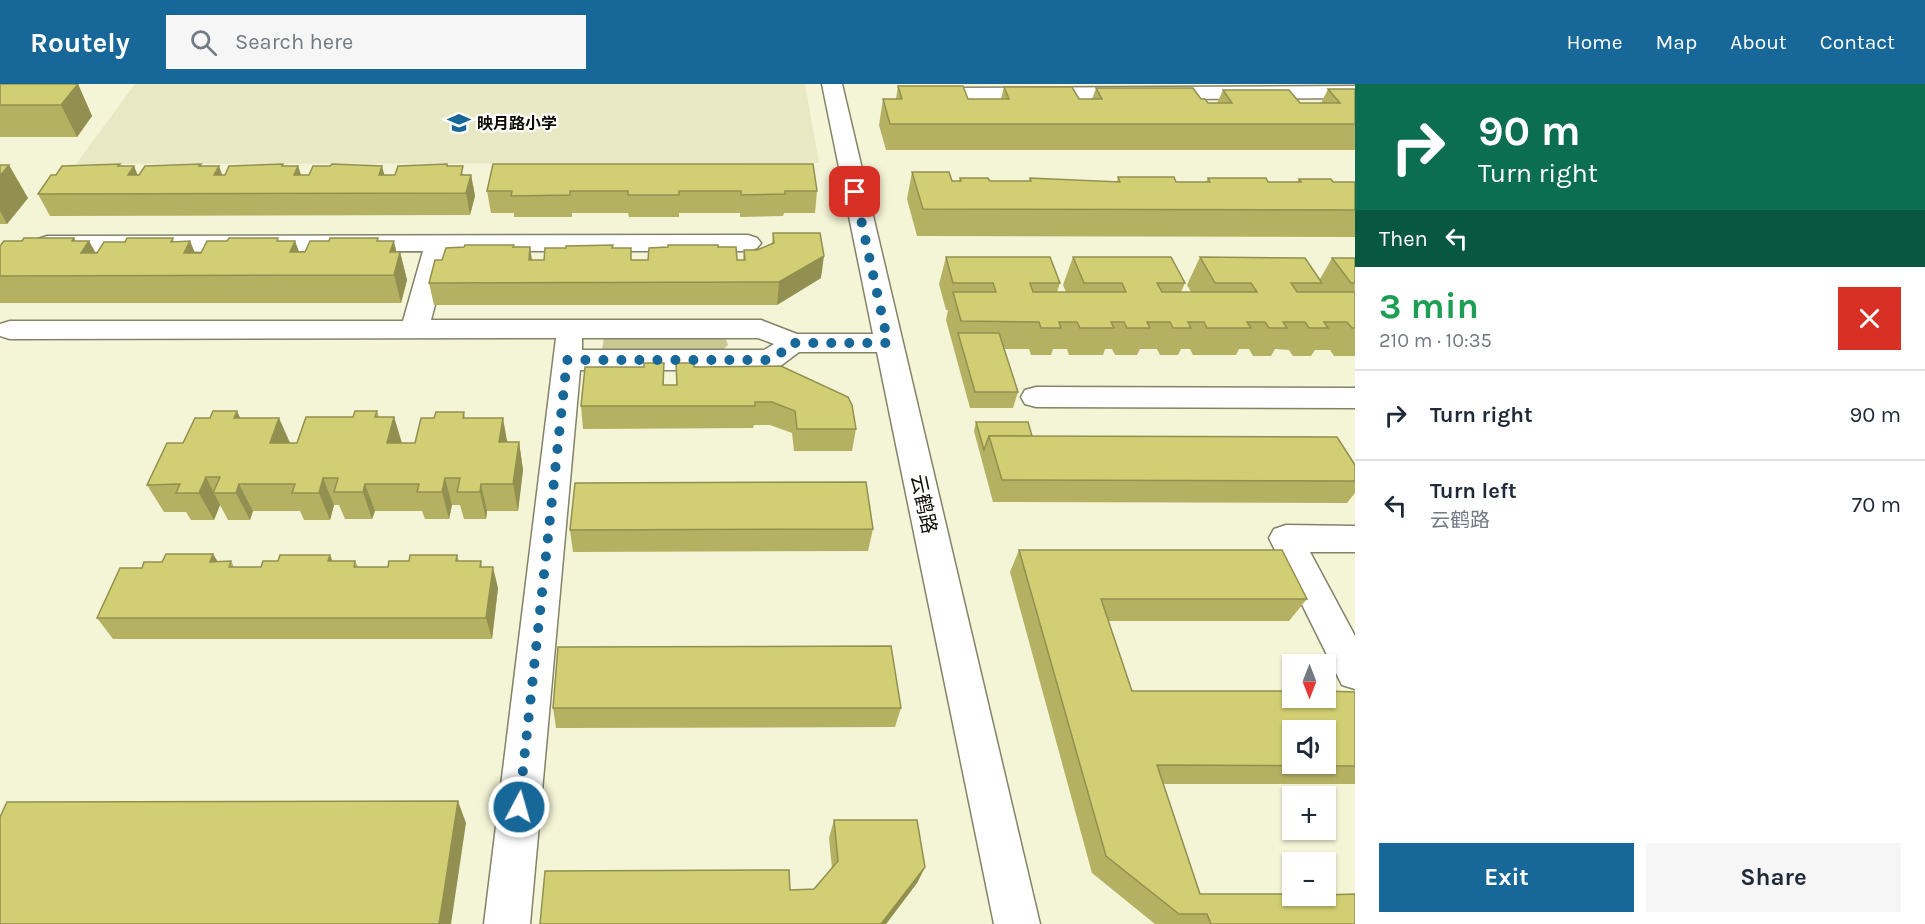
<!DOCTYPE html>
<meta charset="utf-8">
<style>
body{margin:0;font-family:Karla,"Noto Sans SC",sans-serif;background:#f6f6f7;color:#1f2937;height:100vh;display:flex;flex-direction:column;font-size:22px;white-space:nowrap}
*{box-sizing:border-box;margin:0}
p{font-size:20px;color:#747a83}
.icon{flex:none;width:33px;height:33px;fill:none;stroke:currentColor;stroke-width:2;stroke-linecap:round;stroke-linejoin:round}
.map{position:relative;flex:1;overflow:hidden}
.sheet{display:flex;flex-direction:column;background:#fff;width:570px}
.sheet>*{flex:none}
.guide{background:#0b6e4f;color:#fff;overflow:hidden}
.needle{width:39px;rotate:180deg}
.fabs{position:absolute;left:1282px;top:570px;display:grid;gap:12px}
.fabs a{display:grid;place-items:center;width:54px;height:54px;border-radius:0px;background:#fff;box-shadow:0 2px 4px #0004;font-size:30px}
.pin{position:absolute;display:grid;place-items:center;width:51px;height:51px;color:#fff;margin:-26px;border-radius:12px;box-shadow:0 3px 9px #0006}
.me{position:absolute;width:66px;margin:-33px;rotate:6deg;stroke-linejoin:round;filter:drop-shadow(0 0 4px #0008)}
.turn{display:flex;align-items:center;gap:21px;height:126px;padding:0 24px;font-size:27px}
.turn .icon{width:78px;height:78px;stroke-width:2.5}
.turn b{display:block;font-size:42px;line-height:51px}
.then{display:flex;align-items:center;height:57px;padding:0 24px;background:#0003;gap:12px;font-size:22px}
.round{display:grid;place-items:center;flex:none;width:63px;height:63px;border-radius:0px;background:#f6f6f7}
.overview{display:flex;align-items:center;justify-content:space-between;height:102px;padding:0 24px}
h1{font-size:36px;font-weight:700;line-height:45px;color:#1e9e55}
.button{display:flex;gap:12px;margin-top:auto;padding:12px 24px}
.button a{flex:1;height:69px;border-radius:0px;background:#176799;color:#fff;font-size:24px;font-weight:700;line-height:69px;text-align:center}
.button a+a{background:#f6f6f7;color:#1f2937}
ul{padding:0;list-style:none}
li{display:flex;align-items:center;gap:18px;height:90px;padding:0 24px;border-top:2px solid #e0e1e3}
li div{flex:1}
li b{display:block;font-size:22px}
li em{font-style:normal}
header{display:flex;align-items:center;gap:36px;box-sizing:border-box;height:84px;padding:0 30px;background:#176799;color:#fff}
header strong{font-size:28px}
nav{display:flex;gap:33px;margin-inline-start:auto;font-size:21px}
.search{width:420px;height:54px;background:#f6f6f7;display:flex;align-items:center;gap:15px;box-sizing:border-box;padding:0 21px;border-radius:0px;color:#747a83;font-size:22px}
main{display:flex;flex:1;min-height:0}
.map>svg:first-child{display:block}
.built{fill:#e8e8c4}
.green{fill:#c9c891}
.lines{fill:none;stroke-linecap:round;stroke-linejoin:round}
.minor-casing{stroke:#838369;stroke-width:3}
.minor{fill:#fff;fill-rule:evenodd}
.wall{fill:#b4b163}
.shaded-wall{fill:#929050}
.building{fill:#d1ce73;stroke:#929050;stroke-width:1.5;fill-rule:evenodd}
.route{stroke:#176799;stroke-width:10;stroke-dasharray:0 18}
.labels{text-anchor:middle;stroke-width:4.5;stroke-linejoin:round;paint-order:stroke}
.far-poi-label{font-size:16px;font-weight:bold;fill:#0d0c04;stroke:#fff;text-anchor:start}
.street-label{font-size:20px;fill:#0d0c04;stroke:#fff}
</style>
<header>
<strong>Routely</strong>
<div class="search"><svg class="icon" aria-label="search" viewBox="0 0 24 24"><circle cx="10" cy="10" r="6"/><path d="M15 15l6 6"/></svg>Search here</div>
<nav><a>Home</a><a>Map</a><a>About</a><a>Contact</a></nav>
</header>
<main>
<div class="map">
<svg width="1355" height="840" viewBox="0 0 1355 840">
<rect width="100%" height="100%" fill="#f4f4d7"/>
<path class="built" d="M135,0H805L819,79L76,80Z"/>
<path class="green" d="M725,252L728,261L720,268H611L602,266L604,253Z"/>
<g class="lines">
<g class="minor-casing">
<g id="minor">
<path d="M822,0H842L1040,840H994L877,268H799L779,283L769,286H580L530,840H484L556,254L10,255L0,252V240L10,237H403L423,167L47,168L38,165L34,160L38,155L47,152L748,151L757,154L761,159L757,164L748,167H449L431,236H761L797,250H873ZM582,254H758L774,260L764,266H582Z"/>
<path d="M1355,2V14L952,16L945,14L941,10L945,6L952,4Z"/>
<path d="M1036,303L1355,304V324L1036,323L1025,320L1021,313L1025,306Z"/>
<path d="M1286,441L1355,442V468H1310L1355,552V605L1342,601L1269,454L1274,445Z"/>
</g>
</g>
<use href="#minor" class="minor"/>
</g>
<g class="wall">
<path d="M0,0H78L92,32L77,53H0Z"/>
<path d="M898,2L968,15H1001L1004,3L1079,15H1092L1096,4L1201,15L1208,19H1217L1223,6L1300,19H1321L1328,5H1355V66H886L879,41L883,15H896Z"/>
<path d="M120,80L121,82H134L137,91L202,82L222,91L284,82H298L301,91H395L448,82L465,91H471L475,112L470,131L50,132L38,110Z"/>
<path d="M0,81L28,114L7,140H0Z"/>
<path d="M912,88L952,97H959L960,94L990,97H1029L1030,94L1117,98L1118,93L1176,98H1206L1208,94L1268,98H1297L1299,95L1333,98H1355V153L917,152L907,115Z"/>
<path d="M487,107H817L815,129H784L783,132L740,133V129H679V133H629L628,129H572V133H514V129H491Z"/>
<path d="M773,149L821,194L777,221H434L429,199L442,176L514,163H530L532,176H544L613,164L632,176H743L744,166H757L772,159Z"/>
<path d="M74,154L75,157H89L96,169L125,158L173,154L174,158L190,157L195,169H201L279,157H295L299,168H305L379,157L397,168H400L407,196L401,219H0V162L22,157Z"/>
<path d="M946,173L1060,199L1057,208H1066L1063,201L1073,173L1185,199L1181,208H1191L1187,201L1200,173L1320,195L1332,174H1355V272H1334L1330,266H1315L1311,272H1293L1289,266L1275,265L1271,272H1253L1249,265H1239L1236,271H1193L1190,265H1181L1178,271H1160L1157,265H1140L1137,271H1115L1112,265H1105L1103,271H1069L1067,265H1053L1051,271H1031L1029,265H1004L1018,308L1013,324H970L946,236L948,226H946L939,200Z"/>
<path d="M664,279V301H676V279L694,283L856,345L852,367H794L792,349L770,341H754L753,344L583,345L581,322L644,283Z"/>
<path d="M377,327L379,333H394L402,359H415L434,334L464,328L465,334L507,358H519L523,386L518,427H487L486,435H464L460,421H452L449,435H425L422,427H375L372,435H345L339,421H334L330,436H304L300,427H253L250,436H228L220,421L214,436H191L186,428H164L147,401L183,359L240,334L290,359H297L353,333Z"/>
<path d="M976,338L1032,352L1355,381V409L1347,419L993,418L974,347Z"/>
<path d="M873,445L868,467L573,468L570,446Z"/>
<path d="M1019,466L1307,515L1289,537H1108L1132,607L1355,608V700H1163L1200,810L1355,840H1155L1092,789L1010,488Z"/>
<path d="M213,470L218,478L231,477L234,483H261L333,477H355L358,483H388L409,477L457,471L459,477H481L482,483L498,504L492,555H113L97,534L142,484L162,478Z"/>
<path d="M553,624H901L895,643L556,644Z"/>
<path d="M834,736H917L925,783L917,799L886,840H540L545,787L789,786L790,806L814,805L832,785L829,754Z"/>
</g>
<g class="shaded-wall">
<path d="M78,0L92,32L77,53L61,21Z"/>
<path d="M9,81L28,114L7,140L0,127V92Z"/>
<path d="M134,82L143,104L128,91Z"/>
<path d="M219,82L227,104L214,91Z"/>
<path d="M298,82L305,104L294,91Z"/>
<path d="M382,82L388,104L379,91Z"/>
<path d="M471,91L475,112L470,131L466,109Z"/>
<path d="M74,154L81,168L89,157L103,184H86L72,157Z"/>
<path d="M190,157L201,184L184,169Z"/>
<path d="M295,157L305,184L290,168Z"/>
<path d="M394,157L398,175L400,168L407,196L401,219L394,191L390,168Z"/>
<path d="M530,163L533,186L529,176Z"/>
<path d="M824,172L821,194L777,221L779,198Z"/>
<path d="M237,327L250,355L234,334Z"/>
<path d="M394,333L402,360L387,359Z"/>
<path d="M279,334L291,361L270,359Z"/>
<path d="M503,334L508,362L499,358Z"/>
<path d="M519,358L523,386L518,427L513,400Z"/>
<path d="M206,393L220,421L214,436L199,409Z"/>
<path d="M323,394L334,421L330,436L319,409Z"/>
<path d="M445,394L452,421L449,435L442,408Z"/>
<path d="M239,400L253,427L250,436L236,409Z"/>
<path d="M365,400L375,427L372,435L363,408Z"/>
<path d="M481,400L487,427L486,435L480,408Z"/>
<path d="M213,470L226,492L210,478Z"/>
<path d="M330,471L339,492L328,477Z"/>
<path d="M493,483L498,504L492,555L486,534Z"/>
<path d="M458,717L466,739L451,840H439Z"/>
<path d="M925,783L917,799L886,840H881Z"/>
</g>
<g class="building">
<path d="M0,0H78L61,21H0Z"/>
<path d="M898,2H963L968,15H1009L1004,3H1072L1079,15H1102L1096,4H1193L1201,15H1205L1208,19H1232L1223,6H1289L1300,19H1340L1328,5H1355V40H890L883,15H902Z"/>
<path d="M120,80L118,82H134L128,91H139L145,82L201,80L199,82H219L214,91H225L229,82L283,80L282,82H298L294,91H309L313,82H330L332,80L382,82L379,91H395L398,82L447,80V82H463L461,91H471L466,109L38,110L51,91H56L62,82Z"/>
<path d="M493,80H813L817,107H785V110L741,111V107H679V111H628V107H570V111L511,112L512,107H487Z"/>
<path d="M0,81H9L0,92Z"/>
<path d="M912,88H949L952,97H961L960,94H988L990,97H1031L1030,94L1120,98L1118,93H1174L1176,98H1210L1208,94H1266L1268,98H1301L1299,95H1331L1333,98H1355V126L923,125Z"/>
<path d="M773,149H820L824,172L779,198L429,199L435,176H442L446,164L464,163L465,161H514L513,163H530L529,176H544L545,164H566V162L613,161L612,164H631V176H648L649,164L668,163V161H718V163H736L737,176H745L744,166H757L774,159Z"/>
<path d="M24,154H74L72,157H89L81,169H97L104,158H125L127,154H173L171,158L190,157L184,169H201L207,157H227L229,154H278L277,157H295L290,168H305L310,157H329L330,154H378L377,157H394L390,168H400L394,191L0,192V162L4,157H22Z"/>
<path d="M946,173H1050L1060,199H1030L1033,208H1126L1122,199H1084L1073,173H1171L1185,199H1157L1162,208H1257L1251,199H1215L1200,173L1305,174L1322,199H1291L1297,208H1355V244H1352L1347,238H1324L1328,244H1309L1305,238H1283L1287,244H1269L1265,238H1247L1251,244H1207L1204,238H1188L1191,244H1173L1170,238H1147L1150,244H1127L1124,238H1111L1114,244H1080L1077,238H1059L1061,244H1041L1039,238L961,237L953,208H996L993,199H953Z"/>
<path d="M1332,174H1355V199H1351Z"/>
<path d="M958,249H999L1018,308H975Z"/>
<path d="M644,279H664L663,301H677L676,279H694V283L781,282L848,313L852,321L856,345H797L795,327L772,318H755V322H581L585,283H644Z"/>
<path d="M213,327H237L234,334H279L270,359H297L306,333H353L355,327H377L375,333H394L387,359H415L421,334H434L436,328H464L463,334H503L499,358H519L513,400H481L480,408H457L460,394H445L442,408H417L419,400H365L363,408H334L338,394H323L319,409H292L295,400H239L236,409H213L220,393H206L199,409H176L180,400L147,401L167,359H183L195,334H210Z"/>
<path d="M976,338H1028L1032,352H989L984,366Z"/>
<path d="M989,352L1337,353L1355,381V397L1002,396Z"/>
<path d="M866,398L873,445L570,446L575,399Z"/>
<path d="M1019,466H1282L1307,515H1101L1132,607H1293V614H1326V607L1355,608V682L1157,681L1200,810H1293V812L1355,810V840H1211L1207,830H1179L1106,772ZM1293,646H1326V680H1293Z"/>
<path d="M166,470H213L210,478L231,477L229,483H261L263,477H278L280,471H330L328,477H355L354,483H388L389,477H409L410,471H457L456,477H481L480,483H493L486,534H97L120,484H142L144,478H162Z"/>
<path d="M891,562L901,624H553L558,563Z"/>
<path d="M458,717L439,840H0V733L7,718Z"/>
<path d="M834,736H917L925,783L881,840H540L545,787L789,786L790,806L814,805L838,777Z"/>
</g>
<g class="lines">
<path class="route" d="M519,723L567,276H769L784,267L791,259H888L855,108"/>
</g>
<defs>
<g id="school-bare" transform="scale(1.8)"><path d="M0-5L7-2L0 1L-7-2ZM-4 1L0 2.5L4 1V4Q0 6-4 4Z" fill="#176799" stroke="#fff" stroke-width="2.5" paint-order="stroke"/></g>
</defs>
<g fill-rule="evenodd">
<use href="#school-bare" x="459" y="39"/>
</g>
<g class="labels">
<g class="far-poi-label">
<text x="477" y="45">映月路小学</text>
</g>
<g class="street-label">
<text transform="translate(924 420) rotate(78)" y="7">云鹤路</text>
</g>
</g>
</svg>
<div class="fabs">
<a><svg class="needle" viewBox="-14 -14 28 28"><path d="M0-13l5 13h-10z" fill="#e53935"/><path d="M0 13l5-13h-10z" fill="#747a83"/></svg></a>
<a><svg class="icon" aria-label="sound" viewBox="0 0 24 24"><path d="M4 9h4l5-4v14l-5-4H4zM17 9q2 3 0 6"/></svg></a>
<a>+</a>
<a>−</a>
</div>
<div class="pin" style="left:855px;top:108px;background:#d93025"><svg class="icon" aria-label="arrive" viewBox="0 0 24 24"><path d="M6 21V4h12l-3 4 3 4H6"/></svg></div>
<svg class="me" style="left:519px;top:723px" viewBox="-20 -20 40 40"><circle r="17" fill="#176799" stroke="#fff" stroke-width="3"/><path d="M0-11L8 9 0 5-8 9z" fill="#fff"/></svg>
</div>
<section class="sheet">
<div class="guide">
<div class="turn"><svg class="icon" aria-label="right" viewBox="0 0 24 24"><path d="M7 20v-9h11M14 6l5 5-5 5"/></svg><div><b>90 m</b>Turn right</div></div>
<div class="then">Then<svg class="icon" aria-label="left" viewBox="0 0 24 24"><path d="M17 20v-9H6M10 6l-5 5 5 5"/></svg></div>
</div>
<div class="overview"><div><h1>3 min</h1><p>210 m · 10:35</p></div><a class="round" style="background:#d93025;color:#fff"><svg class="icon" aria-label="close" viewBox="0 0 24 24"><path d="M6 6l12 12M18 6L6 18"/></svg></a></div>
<ul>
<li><svg class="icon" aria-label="right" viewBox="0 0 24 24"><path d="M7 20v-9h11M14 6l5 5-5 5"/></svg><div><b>Turn right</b></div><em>90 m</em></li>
<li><svg class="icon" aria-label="left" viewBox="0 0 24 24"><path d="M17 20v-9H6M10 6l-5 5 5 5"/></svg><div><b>Turn left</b><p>云鹤路</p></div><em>70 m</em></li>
</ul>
<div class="button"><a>Exit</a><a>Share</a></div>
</section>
</main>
